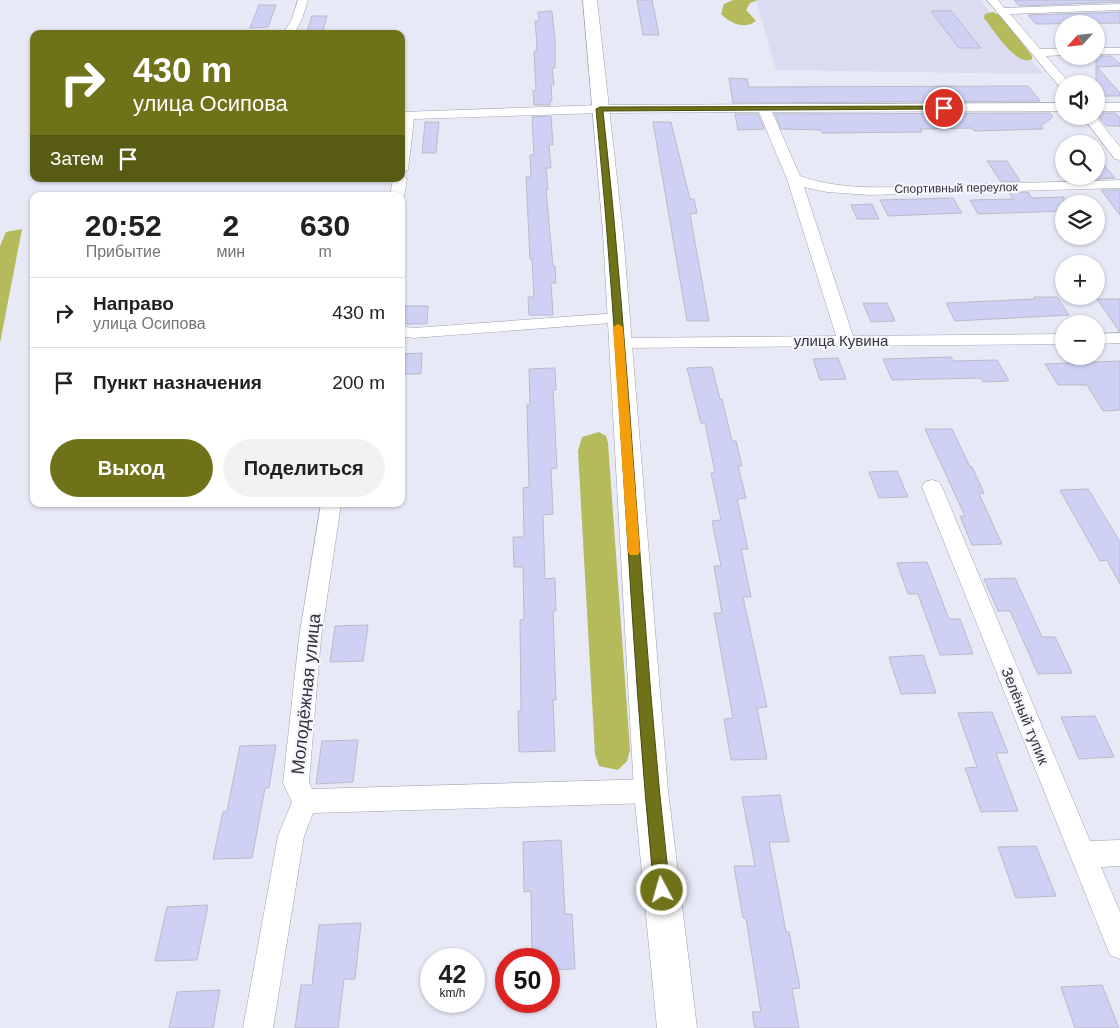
<!DOCTYPE html>
<html lang="ru">
<meta charset="utf-8">
<style>
body{margin:0;font-family:Arial,sans-serif;background:#f2f2f2;color:#202124;height:100vh;display:flex;flex-direction:column;font-size:19px;white-space:nowrap}
*{box-sizing:border-box;margin:0}
p{font-size:16px;color:#757577}
.icon{flex:none;width:28px;height:28px;fill:none;stroke:currentColor;stroke-width:2;stroke-linecap:round;stroke-linejoin:round}
.map{position:relative;flex:1;overflow:hidden}
.panel{position:absolute;left:30px;top:192px;width:375px;height:315px;display:flex;flex-direction:column;background:#fff;border-radius:10px;box-shadow:0 1px 4px #0004}
.panel>*{flex:none}
.top-card{position:absolute;left:30px;top:30px;width:375px;height:152px;border-radius:10px;box-shadow:0 1px 4px #0004;background:#6f7218;color:#fff;overflow:hidden}
.needle{width:32px;rotate:243deg}
.tools{position:absolute;left:1055px;top:15px;display:grid;gap:10px}
.tools a{display:grid;place-items:center;width:50px;height:50px;border-radius:50%;background:#fff;box-shadow:0 1px 4px #0004;font-size:25px}
.speed{position:absolute;left:420px;top:948px;display:flex;gap:10px;font-size:25px;font-weight:700;text-align:center}
.speed>*{display:grid;place-content:center;width:65px;height:65px;border-radius:50%;background:#fff;box-shadow:0 1px 4px #0004;line-height:1}
.speed small{font-size:12px;font-weight:400}
.speed .limit{border:8px solid #d22;background:#fff;color:#111}
.pin{position:absolute;display:grid;place-items:center;width:42px;height:42px;color:#fff;margin:-21px;border:2px solid #fff;border-radius:50%;box-shadow:0 1px 5px #0007}
.me{position:absolute;width:55px;margin:-28px;rotate:354deg;stroke-linejoin:round;filter:drop-shadow(0 0 4px #0008)}
.turn{display:flex;align-items:center;gap:18px;height:105px;padding:0 20px;font-size:22px}
.turn .icon{width:65px;height:65px;stroke-width:2.5}
.turn b{display:block;font-size:35px;line-height:42px}
.then{display:flex;align-items:center;height:48px;padding:0 20px;background:#0003;gap:10px;font-size:19px}
.eta{display:flex;justify-content:space-evenly;align-items:center;height:85px;text-align:center}
.eta b{font-size:30px;font-weight:700;line-height:35px}
.action{display:flex;gap:10px;margin-top:auto;padding:10px 20px}
.action a{flex:1;height:58px;border-radius:30px;background:#6f7218;color:#fff;font-size:20px;font-weight:700;line-height:58px;text-align:center}
.action a+a{background:#f2f2f2;color:#202124}
ul{padding:0;list-style:none}
li{display:flex;align-items:center;gap:15px;height:70px;padding:0 20px;border-top:1px solid #e0e0e0}
li div{flex:1}
li b{display:block;font-size:19px}
li em{font-style:normal}
.map>svg:first-child{display:block}
.built{fill:#dbdcf2}
.forest{fill:#b5ba5b}
.building{fill:#cfd1f4;stroke:#babbc9}
.lines{fill:none;stroke-linecap:round;stroke-linejoin:round}
.street-casing{stroke:#9fa0ad;stroke-width:1}
.secondary-casing{stroke:#9fa0ad;stroke-width:1}
.street{fill:#fff;fill-rule:evenodd}
.secondary{fill:#fff;fill-rule:evenodd}
.route{fill:#6f7218;stroke:#484a10}
.slow{fill:#f59e0b}
.labels{text-anchor:middle;stroke-width:4.5;stroke-linejoin:round;paint-order:stroke}
.far-street-label{font-size:12px;fill:#34343a;stroke:#f6f6ff}
.street-label{font-size:15px;fill:#34343a;stroke:#f6f6ff}
.near-street-label{font-size:18px;fill:#34343a;stroke:#f6f6ff}
</style>
<div class="map">
<svg width="1120" height="1028" viewBox="0 0 1120 1028">
<rect width="100%" height="100%" fill="#e8e9f7"/>
<path class="built" d="M756,0H980L1043,74L776,70Z"/>
<g class="forest">
<path d="M733,0H758L750,3L746,10L756,21C744,30 730,23 721,14L724,4Z"/>
<path d="M993,12L1001,16L1032,56V59C1017,68 993,29 984,18L985,14Z"/>
<path d="M22,229L0,343V246L6,232Z"/>
<path d="M599,432L606,436L608,443L630,750L627,761L618,770L599,766L595,754L578,451L582,437Z"/>
</g>
<g class="building">
<path d="M637,0H652L659,35H643Z"/>
<path d="M1014,0H1120V2L1019,6Z"/>
<path d="M259,5H276L268,27L250,28Z"/>
<path d="M552,11L555,40V68H552L554,85H551L552,101H550V105H534L533,91L536,90L534,51H536L537,45L535,21H539L538,12Z"/>
<path d="M931,11H951L981,48H959Z"/>
<path d="M1120,12V23L1036,24L1028,15Z"/>
<path d="M312,16H327L322,34H306Z"/>
<path d="M1096,56H1111L1120,64V66L1097,67L1120,93V96H1100L1105,101H1096Z"/>
<path d="M729,78L747,79L749,87L1028,86L1040,101L733,103Z"/>
<path d="M1050,113L1053,117L1041,126L1043,129L974,131L972,128L920,129L922,132L822,133L821,130L781,129L775,114Z"/>
<path d="M1096,113H1115L1120,118V126H1106Z"/>
<path d="M735,114H758L764,129L738,130Z"/>
<path d="M551,116L553,145H549L551,168H546L548,190H546L553,266H555L556,283H551L553,315H529L528,297H534L532,259H530L526,177H531L530,155H534L532,117Z"/>
<path d="M425,122H439L436,153H422Z"/>
<path d="M653,122H671L690,199H694L697,213L690,214L709,321H687Z"/>
<path d="M1096,156L1115,178L1096,179Z"/>
<path d="M987,161H1007L1020,181L1001,182Z"/>
<path d="M1101,190H1120V215L1104,194Z"/>
<path d="M1028,192L1032,198L1064,197V211L978,214L970,200L1013,199L1009,193Z"/>
<path d="M953,198L962,213L888,216L880,200Z"/>
<path d="M872,204L879,219H857L851,205Z"/>
<path d="M1034,297H1057L1069,315L955,321L946,303L1035,299Z"/>
<path d="M1097,299H1120V331H1119Z"/>
<path d="M863,303H887L895,321L871,322Z"/>
<path d="M405,306H428L427,324H403Z"/>
<path d="M422,353L421,374H401V354Z"/>
<path d="M951,357L953,361L997,360L1009,381L983,382L981,378L892,380L883,359Z"/>
<path d="M838,358L846,379L820,380L813,359Z"/>
<path d="M1120,361V410L1103,411L1087,385H1058L1045,364Z"/>
<path d="M712,367L720,399H722L732,441H736L742,466H738L746,498L737,499L748,549H741L751,597H743L767,707L757,708L767,759L731,760L724,719L733,718L714,613H722L714,566H721L712,521L721,520L711,473L715,472L705,423H701L687,368Z"/>
<path d="M555,368L556,390H553L557,468L551,469L553,514L543,515L545,579L555,578L556,611H553L556,700H553L555,751L519,752L518,711H521L520,620L524,619L523,567H514L513,537H524L523,488L529,487L527,405H530L529,369Z"/>
<path d="M925,429H952L970,467H972L984,493L979,494L1002,544L972,545L960,516H965Z"/>
<path d="M897,471L908,497L879,498L869,472Z"/>
<path d="M1088,489L1120,542V584L1107,560L1100,561L1060,490Z"/>
<path d="M927,562L949,619H960L973,654L940,655L918,594H908L897,563Z"/>
<path d="M1015,578L1042,637H1055L1072,673L1038,674L1010,611H998L984,579Z"/>
<path d="M368,625L363,661L330,662L335,626Z"/>
<path d="M923,655L936,693L901,694L889,657Z"/>
<path d="M992,712L1008,753H996L1018,811L981,812L965,768L977,767L958,713Z"/>
<path d="M1095,716L1114,757L1079,759L1061,717Z"/>
<path d="M358,740L353,782L316,784L322,741Z"/>
<path d="M276,745L269,788H265L252,858L213,859L223,812L227,811L240,746Z"/>
<path d="M780,795L789,842H769L786,932H789L800,988L792,989L799,1028H755L752,1012H761L746,918H743L734,866H755L742,797Z"/>
<path d="M561,840L565,914H572L575,969L549,970V959H532L531,891L524,892L523,842Z"/>
<path d="M1036,846L1056,896L1016,898L998,847Z"/>
<path d="M208,905L197,960L155,961L167,907Z"/>
<path d="M361,923L355,979H344L338,1028H295L301,985H312L319,925Z"/>
<path d="M1102,985L1119,1028H1075L1061,987Z"/>
<path d="M220,990L213,1028H169L177,992Z"/>
</g>
<g class="lines">
<g class="street-casing">
<g id="street">
<path d="M298,0H308L302,19L294,34H283L292,19Z"/>
<path d="M987,0H998L1004,8L1120,4V10L1010,14L1040,49H1064V55L1046,56L1070,84H1064V88L1060,87Z"/>
<rect x="1096" y="48" width="24" height="6"/>
<path d="M1064,103V111L772,112L800,176C847,193 902,186 952,185C1008,183 1064,182 1120,180V188L869,195L827,192L804,187L853,336L1064,334V344L619,348L613,347L611,343L613,339L619,338L836,336L787,179L759,112L600,113L414,119L408,170L401,174V112L600,105Z"/>
<rect x="1096" y="103" width="24" height="8"/>
<path d="M1082,116H1095L1120,147V160L1115,159Z"/>
<path d="M401,175L407,179L404,196L401,199V196H390L393,179H401Z"/>
<path d="M618,313L624,314L626,318L624,322L413,338L401,336V326L413,328Z"/>
<path d="M1120,333V343L1096,344V334Z"/>
<path d="M932,480L939,482L942,487L1090,841L1120,840V866L1101,867L1120,912V959L1110,955L922,487L925,482Z"/>
<path d="M321,504H341L321,638L309,782L312,789L651,779L660,783L664,791L660,799L651,803L313,813L304,836L273,1028H243L278,836L292,802L283,783L299,638Z"/>
</g>
</g>
<g class="secondary-casing">
<path id="secondary" d="M583,0H597L623,233L668,791L697,1028H657L634,791L603,233Z"/>
</g>
<use href="#street" class="street"/>
<use href="#secondary" class="secondary"/>
</g>
<path class="route" d="M944,106H946V109L603,111C632,370 640,631 670,890L667,895L662,898L656,895L654,890C628,630 622,369 596,109L600,107Z"/>
<path class="slow" d="M618,324L623,327L640,552L638,555H630L628,552L613,327Z"/>
<g class="labels">
<g class="far-street-label">
<text transform="translate(956 188) rotate(-1)" y="4">Спортивный переулок</text>
</g>
<g class="street-label">
<text x="841" y="346">улица Кувина</text>
<text transform="translate(1025 716) rotate(68)" y="5">Зелёный тупик</text>
</g>
<g class="near-street-label">
<text transform="translate(306 694) rotate(-84)" y="6">Молодёжная улица</text>
</g>
</g>
</svg>
<div class="tools">
<a><svg class="needle" viewBox="-14 -14 28 28"><path d="M0-13l5 13h-10z" fill="#e53935"/><path d="M0 13l5-13h-10z" fill="#757577"/></svg></a>
<a><svg class="icon" aria-label="sound" viewBox="0 0 24 24"><path d="M4 9h4l5-4v14l-5-4H4zM17 9q2 3 0 6"/></svg></a>
<a><svg class="icon" aria-label="search" viewBox="0 0 24 24"><circle cx="10" cy="10" r="6"/><path d="M15 15l6 6"/></svg></a>
<a><svg class="icon" aria-label="layers" viewBox="0 0 24 24"><path d="M12 4l9 5-9 5-9-5zM3 14l9 5 9-5"/></svg></a>
<a>+</a>
<a>−</a>
</div>
<div class="speed"><div>42<small>km/h</small></div><div class="limit">50</div></div>
<div class="pin" style="left:944px;top:108px;background:#d93025"><svg class="icon" aria-label="arrive" viewBox="0 0 24 24"><path d="M6 21V4h12l-3 4 3 4H6"/></svg></div>
<svg class="me" style="left:662px;top:890px" viewBox="-20 -20 40 40"><circle r="17" fill="#6f7218" stroke="#fff" stroke-width="3"/><path d="M0-11L8 9 0 5-8 9z" fill="#fff"/></svg>
<div class="top-card">
<div class="turn"><svg class="icon" aria-label="right" viewBox="0 0 24 24"><path d="M7 20v-9h11M14 6l5 5-5 5"/></svg><div><b>430 m</b>улица Осипова</div></div>
<div class="then">Затем<svg class="icon" aria-label="arrive" viewBox="0 0 24 24"><path d="M6 21V4h12l-3 4 3 4H6"/></svg></div>
</div>
<section class="panel">
<div class="eta">
<div><b>20:52</b><p>Прибытие</p></div>
<div><b>2</b><p>мин</p></div>
<div><b>630</b><p>m</p></div>
</div>
<ul>
<li><svg class="icon" aria-label="right" viewBox="0 0 24 24"><path d="M7 20v-9h11M14 6l5 5-5 5"/></svg><div><b>Направо</b><p>улица Осипова</p></div><em>430 m</em></li>
<li><svg class="icon" aria-label="arrive" viewBox="0 0 24 24"><path d="M6 21V4h12l-3 4 3 4H6"/></svg><div><b>Пункт назначения</b></div><em>200 m</em></li>
</ul>
<div class="action"><a>Выход</a><a>Поделиться</a></div>
</section>
</div>
